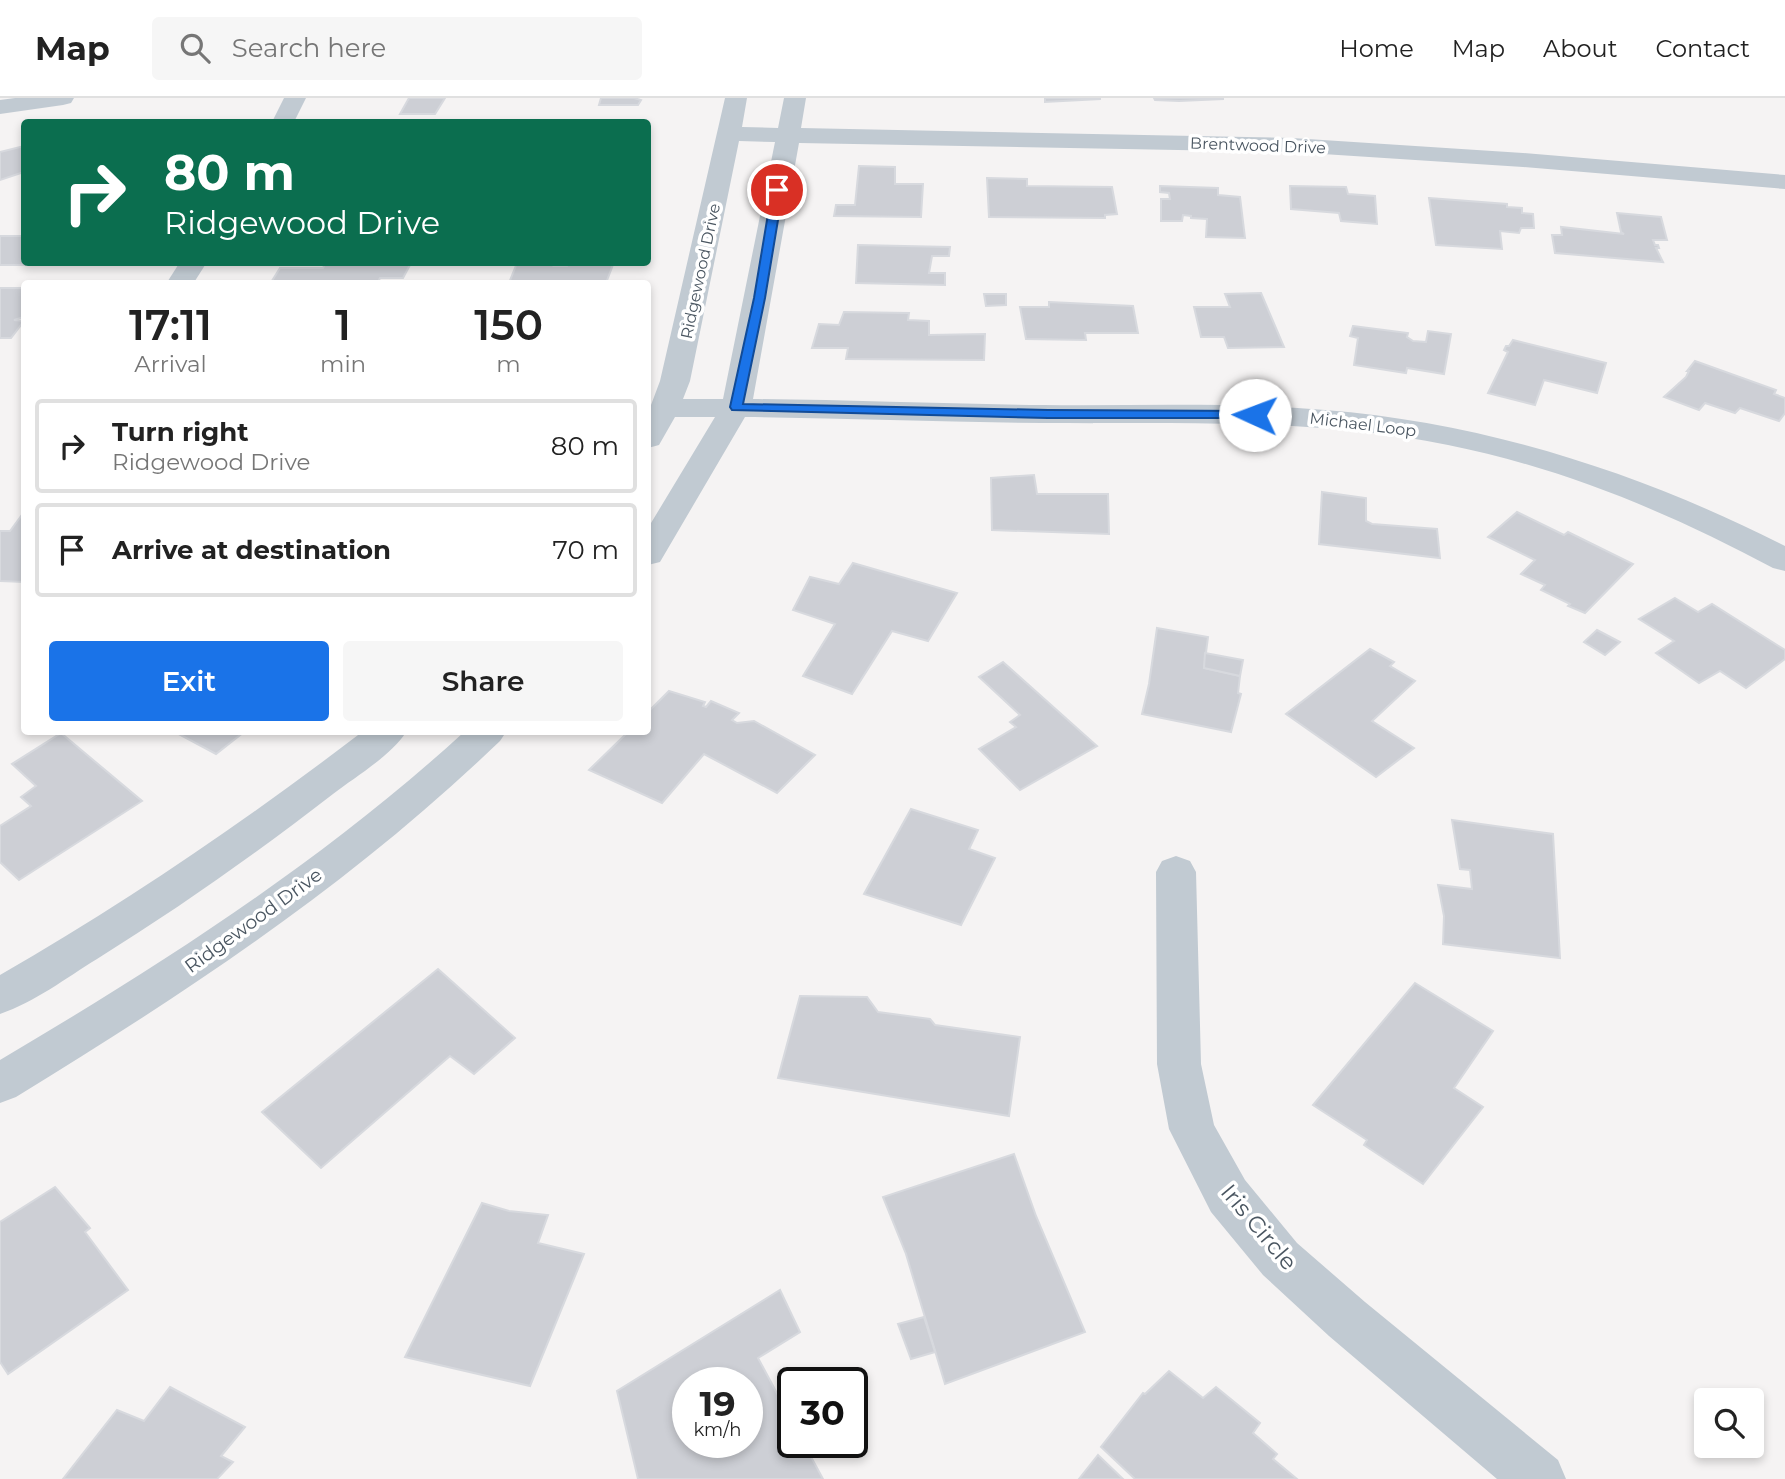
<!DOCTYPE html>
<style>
body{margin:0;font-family:Montserrat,sans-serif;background:#f6f6f6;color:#222;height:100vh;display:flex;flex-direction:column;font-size:26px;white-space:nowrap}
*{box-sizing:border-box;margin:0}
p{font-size:23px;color:#767676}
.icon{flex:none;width:38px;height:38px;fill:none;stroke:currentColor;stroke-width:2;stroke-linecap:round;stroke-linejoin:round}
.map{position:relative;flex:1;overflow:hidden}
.sheet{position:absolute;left:21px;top:182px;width:630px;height:455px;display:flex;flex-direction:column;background:#fff;border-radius:7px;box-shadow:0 4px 10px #0003}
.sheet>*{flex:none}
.hud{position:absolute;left:21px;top:21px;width:630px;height:147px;border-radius:7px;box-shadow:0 4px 10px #0003;background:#0b6e4f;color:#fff;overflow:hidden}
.fabs{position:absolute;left:1694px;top:1290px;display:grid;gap:14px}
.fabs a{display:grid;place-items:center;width:70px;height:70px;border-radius:7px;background:#fff;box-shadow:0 4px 10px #0003;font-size:35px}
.speed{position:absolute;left:672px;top:1269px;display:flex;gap:14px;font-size:35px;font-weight:700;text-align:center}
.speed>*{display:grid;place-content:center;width:91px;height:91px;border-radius:50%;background:#fff;box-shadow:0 4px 10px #0003;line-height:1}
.speed small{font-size:18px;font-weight:400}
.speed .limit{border:4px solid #111;border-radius:10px;background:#fff;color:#111}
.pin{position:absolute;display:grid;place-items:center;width:60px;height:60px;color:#fff;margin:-30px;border:4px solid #fff;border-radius:50%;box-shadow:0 2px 7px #0007}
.me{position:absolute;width:77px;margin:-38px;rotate:272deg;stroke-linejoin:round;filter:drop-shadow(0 0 5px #0008)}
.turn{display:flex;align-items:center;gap:24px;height:147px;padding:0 28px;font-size:32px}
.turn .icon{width:91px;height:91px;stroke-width:2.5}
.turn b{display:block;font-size:49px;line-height:60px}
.eta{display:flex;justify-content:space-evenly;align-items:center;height:119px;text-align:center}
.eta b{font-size:42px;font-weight:600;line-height:49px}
.primary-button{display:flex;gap:14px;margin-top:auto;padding:14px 28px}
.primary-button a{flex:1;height:80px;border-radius:7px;background:#1a73e8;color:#fff;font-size:28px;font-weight:600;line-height:80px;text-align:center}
.primary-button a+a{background:#f6f6f6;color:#222}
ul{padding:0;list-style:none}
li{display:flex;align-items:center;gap:21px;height:94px;margin:0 14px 10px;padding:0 14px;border:4px solid #e0e0e0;border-radius:7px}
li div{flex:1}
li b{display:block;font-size:26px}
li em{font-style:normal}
header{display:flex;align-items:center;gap:42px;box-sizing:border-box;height:98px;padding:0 35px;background:#fff;border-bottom:2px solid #e0e0e0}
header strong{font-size:33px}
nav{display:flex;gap:38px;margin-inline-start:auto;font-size:24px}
.search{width:490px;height:63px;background:#f6f6f6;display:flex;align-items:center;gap:18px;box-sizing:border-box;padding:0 24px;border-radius:7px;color:#767676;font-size:26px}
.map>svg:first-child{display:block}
.building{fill:#cdcfd5;stroke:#d7d9de;stroke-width:2;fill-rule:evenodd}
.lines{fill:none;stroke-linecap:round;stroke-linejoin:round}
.minor{fill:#c1cad2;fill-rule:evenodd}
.route{fill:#1a73e8;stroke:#114b97;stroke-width:2}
.labels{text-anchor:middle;stroke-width:7;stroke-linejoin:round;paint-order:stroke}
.far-street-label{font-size:16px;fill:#4a5661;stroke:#fff}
.street-label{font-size:19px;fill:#4a5661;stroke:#fff}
.near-street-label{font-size:23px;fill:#4a5661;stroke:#fff}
</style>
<header>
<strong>Map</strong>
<div class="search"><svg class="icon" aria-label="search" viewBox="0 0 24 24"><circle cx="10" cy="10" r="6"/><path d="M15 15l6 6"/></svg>Search here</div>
<nav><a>Home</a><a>Map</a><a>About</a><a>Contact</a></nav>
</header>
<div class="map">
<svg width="1785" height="1381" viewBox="0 0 1785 1381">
<rect width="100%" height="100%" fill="#f5f3f3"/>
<g class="building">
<path d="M409,0H445L435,16H400Z"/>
<path d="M601,0H634L641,2L638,7H599Z"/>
<path d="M1045,0H1100V1L1045,4Z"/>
<path d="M1154,0H1223V1L1179,3L1155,2Z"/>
<path d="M24,48V74L0,82V54Z"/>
<path d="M859,68L895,69V86H923L921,119L834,118L836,107H855Z"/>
<path d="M987,80L1027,81V88L1112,89L1117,116L1105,117V120L989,119Z"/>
<path d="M1160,88L1218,90V97L1240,99L1245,140L1206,139L1207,121L1191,120V118L1183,117L1182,123H1161V101H1170L1169,95L1160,94Z"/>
<path d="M1290,88L1346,89L1348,96L1375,98L1377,126L1341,123L1339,115L1291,111Z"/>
<path d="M1429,100L1507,106V109L1522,110V115L1533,116L1534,130H1521L1519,135L1500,133L1502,151L1436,147Z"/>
<path d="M1617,115L1661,119L1667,142H1653L1655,147H1658L1659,150H1656L1663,164L1555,155L1552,137H1562L1561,129L1624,136L1621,134Z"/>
<path d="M0,138H24L25,167H0Z"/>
<path d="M858,147L950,149L949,158H932L929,175H945V187L856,185Z"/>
<path d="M326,164H405L404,167H410L403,180H380L377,186H270L280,170H323Z"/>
<path d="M569,164H614L606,185H509L517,165H556L554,168H567Z"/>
<path d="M0,190H24V219L14,222L24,223L11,240H0Z"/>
<path d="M1261,195L1284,249L1228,250L1224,239H1201L1194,209H1230L1225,196Z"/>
<path d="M984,196H1006V207L986,208Z"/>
<path d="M1049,204L1133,208L1138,235H1085L1086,242L1026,241L1020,209H1049Z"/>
<path d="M844,214L909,215L908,222L929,223V237L985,236L984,262L846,261L848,250H812L819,226L839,227Z"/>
<path d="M1353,228L1408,235L1407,239L1413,243L1426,244L1428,233L1451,236L1444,276L1407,270L1406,275L1354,267L1358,240L1350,238Z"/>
<path d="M1513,242L1606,265L1597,295L1544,282L1535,307L1488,295L1508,254L1504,252L1506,248H1509Z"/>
<path d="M1695,263L1776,292L1774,296L1785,300V315L1779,323L1740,310L1735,315L1705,305L1699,312L1664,299L1686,279L1689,273H1687Z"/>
<path d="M1034,377L1037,396H1108L1109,436L992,432L991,380Z"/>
<path d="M1322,394L1366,400V423L1372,426L1437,431L1440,460L1319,446Z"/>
<path d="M24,414V484L0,483V433H10Z"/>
<path d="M1517,414L1564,437L1568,434L1633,466L1585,515L1568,508L1570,506L1541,492L1545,487L1521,476L1535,462L1488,439Z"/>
<path d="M853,465L957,495L928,543L892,533L852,596L803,578L835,526L793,512L810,479L839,486Z"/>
<path d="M1675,500L1698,514L1712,506L1785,552V561L1746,590L1720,573L1699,585L1656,555L1674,543L1639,521Z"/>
<path d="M1157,530L1208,539L1204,570L1240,578L1238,595L1241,596L1231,634L1142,616L1149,586Z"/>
<path d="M1597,532L1620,544L1605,557L1584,544Z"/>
<path d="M1370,551L1394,564L1390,568L1415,583L1372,623L1414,650L1376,679L1286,616Z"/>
<path d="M1205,555L1243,562L1240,578L1204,570Z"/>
<path d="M1003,564L1097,648L1020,692L979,651L1016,629L1010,624L1020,617L979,579Z"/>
<path d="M669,593L705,604L703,608L706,609L711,603L739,615L732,622L737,625L754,623L815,657L777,695L704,656L662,705L589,672L628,634H648V614Z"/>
<path d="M175,634H244L216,656Z"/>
<path d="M61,635L142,703L19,782L0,764V728L31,708L21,699L36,688L12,666Z"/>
<path d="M911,711L978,732L969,751L995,760L961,827L864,796Z"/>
<path d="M1452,722L1553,736L1560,860L1443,846L1444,818L1438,787L1472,791L1470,772L1460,771Z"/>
<path d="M438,871L515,940L474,976L450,958L321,1070L262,1014Z"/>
<path d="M1415,885L1493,933L1454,990L1483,1009L1423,1086L1364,1047L1367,1042L1313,1007Z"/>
<path d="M800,898L867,899L878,914L930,921L935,927L1020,939L1009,1018L778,980Z"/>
<path d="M1014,1056L1036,1118L1085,1234L945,1286L906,1156L883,1099Z"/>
<path d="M55,1089L90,1130L85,1134L128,1192L8,1276L0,1264V1124Z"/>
<path d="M482,1105L509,1113L548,1117L538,1145L584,1156L530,1288L405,1259Z"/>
<path d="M780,1192L800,1234L758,1260L793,1325V1344H803L823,1381H638L617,1293ZM688,1284H747V1344H688Z"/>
<path d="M924,1219L935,1254L911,1261L898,1226Z"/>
<path d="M1169,1273L1203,1300L1216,1289L1260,1325L1253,1335L1277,1356L1273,1361L1297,1381H1135L1101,1349L1143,1295L1145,1296Z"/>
<path d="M170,1289L245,1329L221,1358L233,1364L217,1381H63L117,1312L144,1323Z"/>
<path d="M1098,1357L1123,1381H1079Z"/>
</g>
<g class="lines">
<g class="minor">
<path d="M15,0H74L71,5L63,7L0,16V2Z"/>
<path d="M284,0H306L294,24H272Z"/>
<path d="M725,0H747L742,29L778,30L784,0H806L801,30L1292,40L1523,55L1785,77V91L1523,69L1292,54L799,45L753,301C850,302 947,306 1044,307C1138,308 1232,304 1325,312C1487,325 1641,375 1785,448V473L1773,470C1670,415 1563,370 1448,347C1322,321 1195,326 1068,325C960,325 853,320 745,319L660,464L648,467V430L715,319H675L659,347L648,350V315L660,283ZM739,43L775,44L723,301H683L690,283Z"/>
<path d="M180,164H207L193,186H166Z"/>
<path d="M362,634H406C392,657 355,679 333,696C257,755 179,810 97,861C66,880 35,904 0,916V877C127,804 247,722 362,634Z"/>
<path d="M464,634H506L500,643C350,787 192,891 16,999L0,1005V962C164,865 323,763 464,634Z"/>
<path d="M1176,758L1190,763L1196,774L1201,966L1214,1027L1245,1082L1297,1145L1365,1204L1558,1362L1566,1381H1497L1329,1238L1263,1177L1211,1114L1169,1031L1157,966L1156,774L1162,763Z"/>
</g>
</g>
<path class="route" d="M777,88L783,92L765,200L743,306L1048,312L1255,313L1262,317L1255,320H1048L732,312L730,309L754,200L772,92Z"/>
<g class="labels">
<g class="far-street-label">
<text transform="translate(1258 47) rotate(2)" y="6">Brentwood Drive</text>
<text transform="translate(700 173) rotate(-78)" y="6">Ridgewood Drive</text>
<text transform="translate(1363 326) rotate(7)" y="6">Michael Loop</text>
</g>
<g class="street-label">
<text transform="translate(253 822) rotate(-36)" y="7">Ridgewood Drive</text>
</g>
<g class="near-street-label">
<text transform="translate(1259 1129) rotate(50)" y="8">Iris Circle</text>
</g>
</g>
</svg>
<div class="fabs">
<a><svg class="icon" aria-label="search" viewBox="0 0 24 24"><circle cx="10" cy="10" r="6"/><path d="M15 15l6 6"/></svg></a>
</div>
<div class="speed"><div>19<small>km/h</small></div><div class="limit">30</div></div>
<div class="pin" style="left:777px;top:92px;background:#d93025"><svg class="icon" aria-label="arrive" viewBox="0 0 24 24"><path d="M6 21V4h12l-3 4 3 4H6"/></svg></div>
<svg class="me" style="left:1255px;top:317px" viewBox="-20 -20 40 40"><circle r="19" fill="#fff"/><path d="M0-13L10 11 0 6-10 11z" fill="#1a73e8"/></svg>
<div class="hud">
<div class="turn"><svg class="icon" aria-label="right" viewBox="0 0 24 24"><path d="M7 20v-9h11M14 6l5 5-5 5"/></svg><div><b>80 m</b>Ridgewood Drive</div></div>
</div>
<section class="sheet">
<div class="eta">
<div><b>17:11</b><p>Arrival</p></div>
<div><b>1</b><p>min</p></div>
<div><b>150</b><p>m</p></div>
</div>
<ul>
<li><svg class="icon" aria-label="right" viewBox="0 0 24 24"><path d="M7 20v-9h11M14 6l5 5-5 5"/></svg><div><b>Turn right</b><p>Ridgewood Drive</p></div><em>80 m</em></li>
<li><svg class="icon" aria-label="arrive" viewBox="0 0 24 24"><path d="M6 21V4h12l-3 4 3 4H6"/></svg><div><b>Arrive at destination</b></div><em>70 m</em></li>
</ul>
<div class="primary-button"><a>Exit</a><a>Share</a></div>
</section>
</div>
